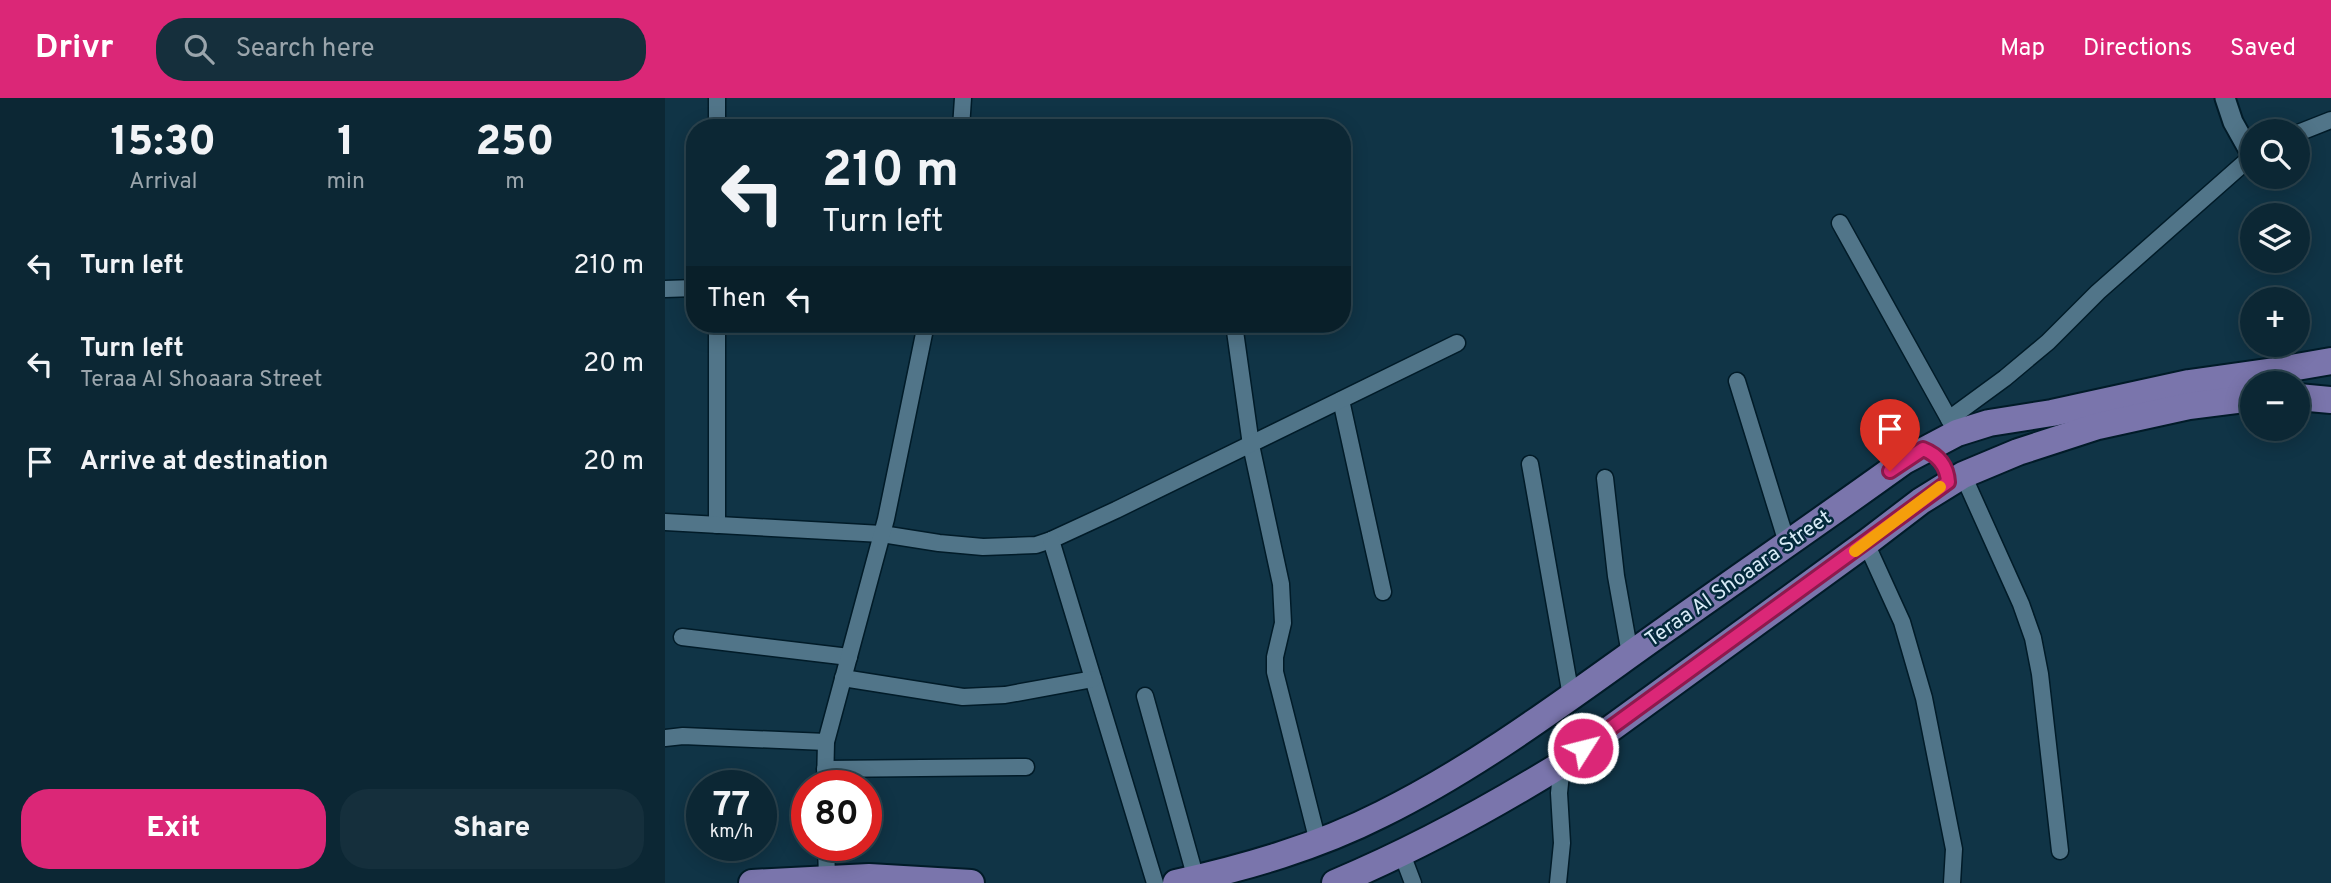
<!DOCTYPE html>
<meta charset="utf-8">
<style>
body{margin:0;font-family:Overpass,sans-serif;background:#152f3c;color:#f1f3f6;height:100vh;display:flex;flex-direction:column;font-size:26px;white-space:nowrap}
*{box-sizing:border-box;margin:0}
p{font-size:23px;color:#9aa5ac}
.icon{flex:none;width:38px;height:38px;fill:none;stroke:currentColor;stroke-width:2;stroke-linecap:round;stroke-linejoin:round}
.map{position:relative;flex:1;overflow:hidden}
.panel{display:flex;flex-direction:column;background:#0c2734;width:665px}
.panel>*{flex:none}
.banner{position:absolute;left:21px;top:21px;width:665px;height:214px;border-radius:28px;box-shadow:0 4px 18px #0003,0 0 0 2px #2c444f;background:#0c2734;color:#f1f3f6;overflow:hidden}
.buttons{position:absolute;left:1575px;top:21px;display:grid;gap:14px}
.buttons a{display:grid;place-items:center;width:70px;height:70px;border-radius:50%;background:#0c2734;box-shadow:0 4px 18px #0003,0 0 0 2px #2c444f;font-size:35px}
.speed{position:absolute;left:21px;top:672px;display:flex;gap:14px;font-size:35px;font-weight:700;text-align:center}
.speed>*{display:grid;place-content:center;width:91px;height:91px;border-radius:50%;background:#0c2734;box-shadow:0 4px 18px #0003,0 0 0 2px #2c444f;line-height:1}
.speed small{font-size:18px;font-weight:400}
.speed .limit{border:10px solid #d22;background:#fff;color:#111}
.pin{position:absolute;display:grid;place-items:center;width:60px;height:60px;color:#fff;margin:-72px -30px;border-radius:50% 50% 50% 0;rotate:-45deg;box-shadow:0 0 7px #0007}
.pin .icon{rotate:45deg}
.me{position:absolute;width:77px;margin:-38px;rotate:54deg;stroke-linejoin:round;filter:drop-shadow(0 0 5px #0008)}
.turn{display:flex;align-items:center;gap:24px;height:147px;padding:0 21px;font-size:32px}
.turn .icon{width:91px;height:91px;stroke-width:2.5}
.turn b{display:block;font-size:49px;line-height:60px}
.then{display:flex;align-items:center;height:66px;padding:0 21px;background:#0003;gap:14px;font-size:26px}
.eta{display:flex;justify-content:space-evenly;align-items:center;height:119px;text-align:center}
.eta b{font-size:42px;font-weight:800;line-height:49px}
.action{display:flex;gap:14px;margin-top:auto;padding:14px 21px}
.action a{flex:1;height:80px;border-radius:28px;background:#db2777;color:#fff;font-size:28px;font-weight:800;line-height:80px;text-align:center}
.action a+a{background:#152f3c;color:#f1f3f6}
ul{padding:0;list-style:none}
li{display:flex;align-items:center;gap:21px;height:98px;padding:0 21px}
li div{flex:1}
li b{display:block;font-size:26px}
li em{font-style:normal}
header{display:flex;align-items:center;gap:42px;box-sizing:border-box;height:98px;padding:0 35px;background:#db2777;color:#fff}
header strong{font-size:33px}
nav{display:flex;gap:38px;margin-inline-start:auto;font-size:24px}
.search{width:490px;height:63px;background:#152f3c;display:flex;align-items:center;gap:18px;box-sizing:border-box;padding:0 24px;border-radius:28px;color:#9aa5ac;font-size:26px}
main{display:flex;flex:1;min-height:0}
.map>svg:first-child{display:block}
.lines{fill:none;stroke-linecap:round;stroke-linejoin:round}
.minor-casing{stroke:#011b28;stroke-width:19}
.tertiary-casing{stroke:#011b28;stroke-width:23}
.trunk-casing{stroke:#011b28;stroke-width:30}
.minor{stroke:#517589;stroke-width:16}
.tertiary{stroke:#517589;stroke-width:19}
.trunk{stroke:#7a75ac;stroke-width:26}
.route-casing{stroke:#8e194d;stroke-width:18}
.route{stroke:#db2777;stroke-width:12}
.slow{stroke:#f59e0b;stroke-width:12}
.labels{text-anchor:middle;stroke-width:5;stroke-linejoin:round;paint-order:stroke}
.street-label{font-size:21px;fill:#d8ebf7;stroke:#042a3c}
</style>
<header>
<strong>Drivr</strong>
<div class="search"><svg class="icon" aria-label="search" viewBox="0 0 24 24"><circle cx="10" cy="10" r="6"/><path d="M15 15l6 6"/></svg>Search here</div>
<nav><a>Map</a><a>Directions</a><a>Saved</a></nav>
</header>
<main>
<section class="panel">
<div class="eta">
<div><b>15:30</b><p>Arrival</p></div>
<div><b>1</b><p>min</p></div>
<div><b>250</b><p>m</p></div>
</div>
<ul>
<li><svg class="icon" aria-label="left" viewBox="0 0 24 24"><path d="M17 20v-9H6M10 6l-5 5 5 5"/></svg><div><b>Turn left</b></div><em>210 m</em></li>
<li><svg class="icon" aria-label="left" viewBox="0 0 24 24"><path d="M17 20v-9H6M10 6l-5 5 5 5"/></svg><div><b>Turn left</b><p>Teraa Al Shoaara Street</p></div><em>20 m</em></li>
<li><svg class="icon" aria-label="arrive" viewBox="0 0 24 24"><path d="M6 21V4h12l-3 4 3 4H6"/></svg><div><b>Arrive at destination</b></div><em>20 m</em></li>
</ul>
<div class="action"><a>Exit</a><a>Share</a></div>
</section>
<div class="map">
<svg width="1666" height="785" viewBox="0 0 1666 785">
<rect width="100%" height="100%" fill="#103446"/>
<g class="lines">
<g class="minor-casing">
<g id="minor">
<path d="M52,0V30"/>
<path d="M296,30L298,0"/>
<path d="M1633,35L1666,22"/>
<path d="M1175,125L1284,321"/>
<path d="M0,191L30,190"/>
<path d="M52,226V427"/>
<path d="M569,226L586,347L616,486L618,525L610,559V574L653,744"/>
<path d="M1072,283L1122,445"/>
<path d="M676,302L718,494"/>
<path d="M1292,335L1284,321L1340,280L1383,244L1433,194L1587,58"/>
<path d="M865,366L906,598"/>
<path d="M1298,377L1356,506L1368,540L1375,576L1395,753"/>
<path d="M940,380L951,478L965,556"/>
<path d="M0,424L217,436L274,445L318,449L371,447L386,442L451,412L792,245"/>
<path d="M386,442L490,785"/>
<path d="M1201,445L1237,524L1259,600L1289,751L1287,785"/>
<path d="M17,539L184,559"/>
<path d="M178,580L298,599L340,597L428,581"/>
<path d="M480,598L531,781"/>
<path d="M0,640L18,638L161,644"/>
<path d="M160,671L361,669"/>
<path d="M160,688L161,644L221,421L261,226"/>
<path d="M161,747L162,780"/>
<path d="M737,756L748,785"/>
<path d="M893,785L897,745L894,695L897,666"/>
</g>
</g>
<g class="tertiary-casing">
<path id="tertiary" d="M1560,0L1568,24L1587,58"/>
</g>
<g class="trunk-casing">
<g id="trunk">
<path d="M1633,299L1666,302"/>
<path d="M87,785L204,779L306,785"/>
<path d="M511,785C582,769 652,749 717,716C818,666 909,596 1001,531C1080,475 1160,420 1239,363L1292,335L1324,325L1387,315L1524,285L1609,273L1666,263"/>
<path d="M670,785C749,752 824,711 897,666L1201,445L1256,403L1298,377L1353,354L1433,328L1524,308L1587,300"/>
</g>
</g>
<use href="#minor" class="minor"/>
<use href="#tertiary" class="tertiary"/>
<use href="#trunk" class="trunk"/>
</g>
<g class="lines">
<g class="route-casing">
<path id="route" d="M918,650L1283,384C1282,368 1273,357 1258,351L1225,373"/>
</g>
<use href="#route" class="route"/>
<path class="slow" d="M1190,453L1275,389"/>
</g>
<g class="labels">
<g class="street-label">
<text transform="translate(1073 480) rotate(-35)" y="7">Teraa Al Shoaara Street</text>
</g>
</g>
</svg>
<div class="buttons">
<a><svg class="icon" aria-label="search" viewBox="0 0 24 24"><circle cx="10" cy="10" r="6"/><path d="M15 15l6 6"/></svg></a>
<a><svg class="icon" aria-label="layers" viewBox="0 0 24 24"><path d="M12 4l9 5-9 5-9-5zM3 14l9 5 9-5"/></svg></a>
<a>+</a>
<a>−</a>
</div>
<div class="speed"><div>77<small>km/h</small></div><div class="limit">80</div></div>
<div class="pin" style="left:1225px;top:373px;background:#d93025"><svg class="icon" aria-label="arrive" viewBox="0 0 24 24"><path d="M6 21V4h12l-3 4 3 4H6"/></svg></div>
<svg class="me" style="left:918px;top:650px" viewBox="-20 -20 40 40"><circle r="17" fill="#db2777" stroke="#fff" stroke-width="3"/><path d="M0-11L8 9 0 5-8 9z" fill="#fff"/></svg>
<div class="banner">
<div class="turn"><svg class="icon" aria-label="left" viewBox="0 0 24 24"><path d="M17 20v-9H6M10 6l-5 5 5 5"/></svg><div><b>210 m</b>Turn left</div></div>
<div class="then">Then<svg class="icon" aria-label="left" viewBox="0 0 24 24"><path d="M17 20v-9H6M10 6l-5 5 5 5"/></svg></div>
</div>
</div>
</main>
